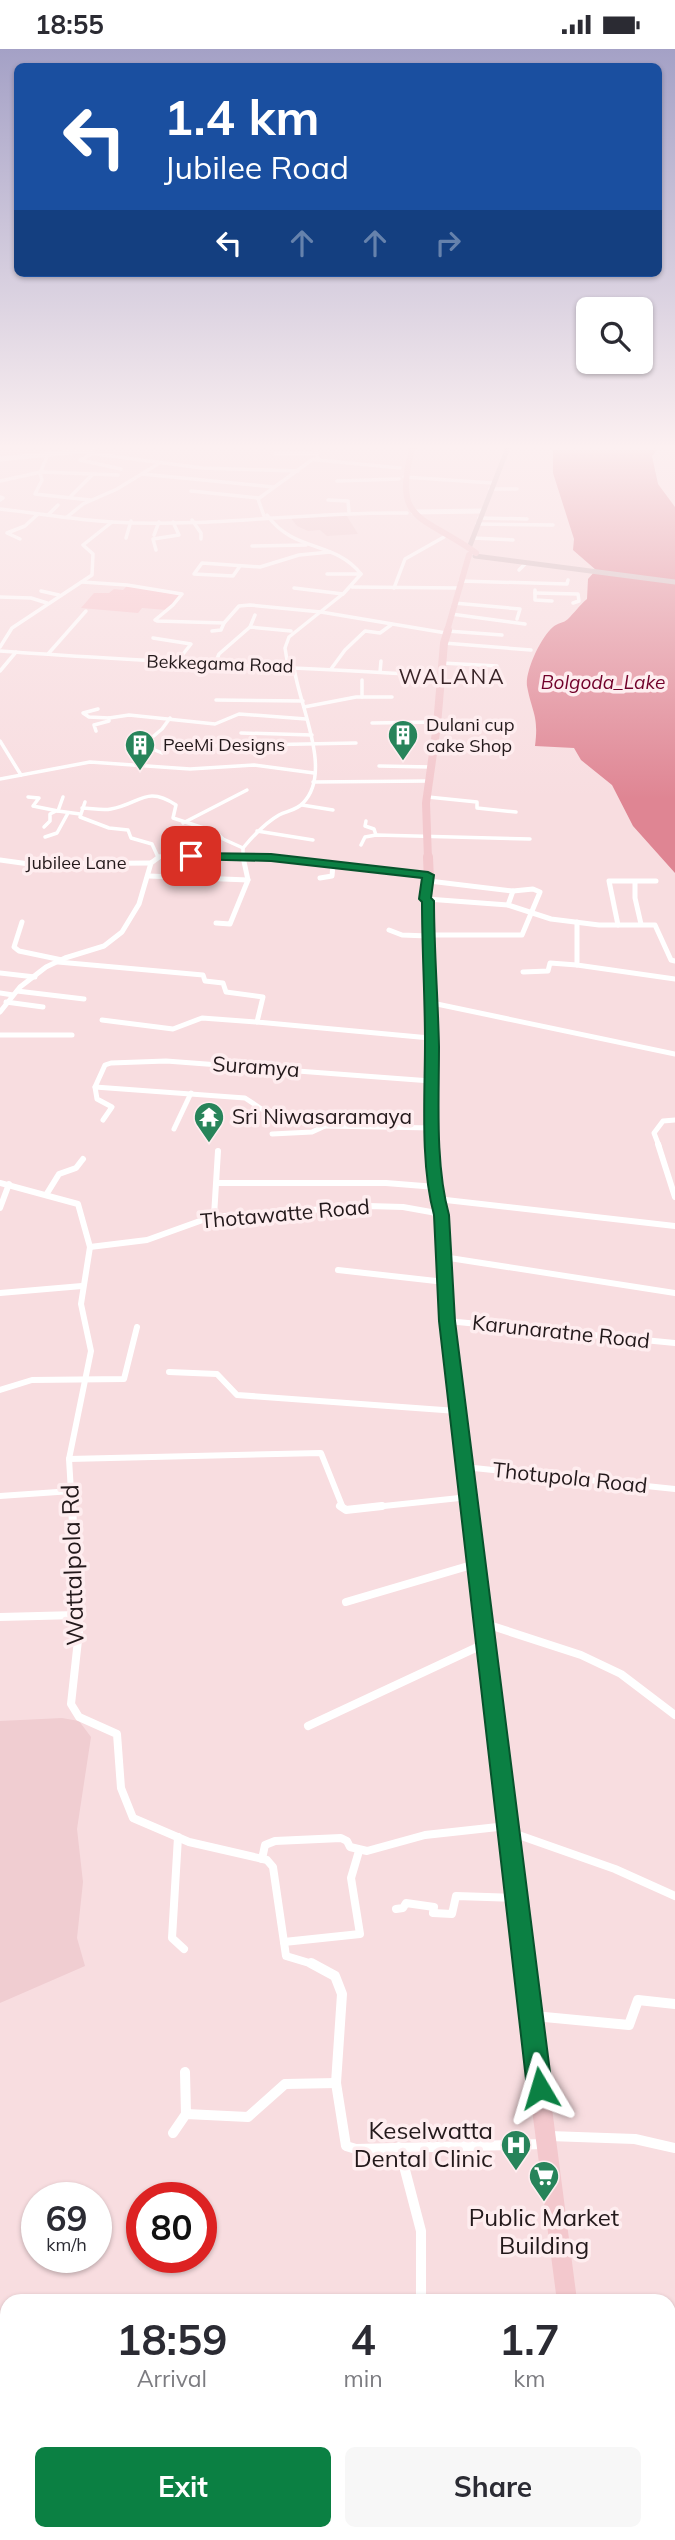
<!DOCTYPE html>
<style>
body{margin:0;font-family:Mulish,sans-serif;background:#f7f7f7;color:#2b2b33;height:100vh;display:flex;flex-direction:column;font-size:26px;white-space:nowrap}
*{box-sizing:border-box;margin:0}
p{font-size:23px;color:#7c7c81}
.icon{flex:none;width:38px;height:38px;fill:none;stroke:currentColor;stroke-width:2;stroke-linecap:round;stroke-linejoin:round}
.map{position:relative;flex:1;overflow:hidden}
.details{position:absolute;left:0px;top:2245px;width:676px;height:247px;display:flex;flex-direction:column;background:#fff;border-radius:21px 21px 0 0;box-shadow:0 2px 5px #0004}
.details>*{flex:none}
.banner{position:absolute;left:14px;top:14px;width:648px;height:214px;border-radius:10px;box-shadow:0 2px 5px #0004;background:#1a4fa0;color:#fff;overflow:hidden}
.fabs{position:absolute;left:576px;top:248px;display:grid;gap:14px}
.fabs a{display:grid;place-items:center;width:77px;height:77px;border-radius:10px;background:#fff;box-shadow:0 2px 5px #0004;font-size:35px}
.speed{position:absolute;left:21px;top:2133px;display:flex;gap:14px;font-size:35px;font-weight:700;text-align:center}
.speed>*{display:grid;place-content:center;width:91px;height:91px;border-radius:50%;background:#fff;box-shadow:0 2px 5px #0004;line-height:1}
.speed small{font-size:18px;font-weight:400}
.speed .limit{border:10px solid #d22;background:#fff;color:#111}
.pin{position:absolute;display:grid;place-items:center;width:60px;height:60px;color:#fff;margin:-30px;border-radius:14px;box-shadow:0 4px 10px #0006}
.me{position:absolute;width:77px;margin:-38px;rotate:353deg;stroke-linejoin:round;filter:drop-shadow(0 0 5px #0008)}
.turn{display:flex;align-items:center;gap:24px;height:147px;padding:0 35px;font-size:32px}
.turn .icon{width:91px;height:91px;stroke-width:2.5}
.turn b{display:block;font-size:49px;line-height:60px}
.lanes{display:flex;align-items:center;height:66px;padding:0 35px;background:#0003;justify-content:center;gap:35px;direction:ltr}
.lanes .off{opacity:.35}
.eta{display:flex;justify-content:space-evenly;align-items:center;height:119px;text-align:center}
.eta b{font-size:42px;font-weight:700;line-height:49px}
.primary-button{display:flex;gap:14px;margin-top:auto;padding:14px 35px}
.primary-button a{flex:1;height:80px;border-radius:10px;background:#0b8043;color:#fff;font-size:28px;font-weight:700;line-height:80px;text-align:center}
.primary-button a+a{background:#f7f7f7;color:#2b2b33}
.status{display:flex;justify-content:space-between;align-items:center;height:49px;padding:0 35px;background:#fff;direction:ltr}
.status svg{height:19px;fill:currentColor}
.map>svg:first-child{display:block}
.built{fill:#f0cdd1}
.green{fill:#f8c6cc}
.water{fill:#df8593}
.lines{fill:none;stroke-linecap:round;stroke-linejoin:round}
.street-far4{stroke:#fff;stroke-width:3.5}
.street-far3{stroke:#fff;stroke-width:5}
.street-far2{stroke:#fff;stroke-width:6}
.street-far1{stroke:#fff;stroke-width:8}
.street{stroke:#fff;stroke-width:10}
.secondary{stroke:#fff;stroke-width:5}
.primary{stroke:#d3bcbf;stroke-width:5}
.highway-far5{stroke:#f3c8cd;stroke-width:6}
.highway-far4{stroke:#f3c8cd;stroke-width:8}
.highway-far3{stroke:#f3c8cd;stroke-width:10}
.highway-far2{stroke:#f3c8cd;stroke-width:12}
.highway-far1{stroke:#f3c8cd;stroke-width:16}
.highway{stroke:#f3c8cd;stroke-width:20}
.route{fill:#0b8043;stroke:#07532c;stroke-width:2}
.labels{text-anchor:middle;stroke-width:7;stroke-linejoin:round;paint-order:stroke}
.far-street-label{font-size:18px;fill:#23191b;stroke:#feedef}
.far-poi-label{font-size:18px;fill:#23191b;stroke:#feedef;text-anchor:start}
.far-water-label{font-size:19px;font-style:italic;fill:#71002a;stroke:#feedef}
.far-quarter-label{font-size:21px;letter-spacing:2px;fill:#382427;stroke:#feedef}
.street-label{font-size:21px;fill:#23191b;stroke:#feedef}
.poi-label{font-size:21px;fill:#23191b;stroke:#feedef;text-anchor:start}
.near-street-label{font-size:24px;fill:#23191b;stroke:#feedef}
.near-poi-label{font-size:24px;fill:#23191b;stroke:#feedef;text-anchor:end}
</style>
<div class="status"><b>18:55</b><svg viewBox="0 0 49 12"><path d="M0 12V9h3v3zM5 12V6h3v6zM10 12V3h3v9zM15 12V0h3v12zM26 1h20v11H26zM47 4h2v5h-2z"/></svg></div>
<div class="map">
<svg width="675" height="2491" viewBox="0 0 675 2491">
<rect width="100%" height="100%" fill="#f8dde0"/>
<g class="built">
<path d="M345,464L358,485L327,487L320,481L308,482L297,477L290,468Z"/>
<path d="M62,1669L79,1672L91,1688L77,1780L83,1833L77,1889L85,1917L0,1954V1672Z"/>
</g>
<path class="green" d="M127,537L180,546L167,561L142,559L138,564L81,559L94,544H109L114,540L123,541Z"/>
<path class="water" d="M553,401H657L652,407L658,435L675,458V824L633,777L612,736L581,711L574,699L535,697C539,666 532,664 527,637C525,622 541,588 553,578C557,574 564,574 568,570C574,564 579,557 587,550L588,530L596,521L573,501L574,490L553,424Z"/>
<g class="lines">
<g class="street-far4">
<path d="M49,403L40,424L42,431L35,445L90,451"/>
<path d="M275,405H317"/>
<path d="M318,411L400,419"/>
<path d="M121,420L80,411L90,406L88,404L202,419L298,422"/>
<path d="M142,425L273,438"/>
<path d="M404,428L492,434"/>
<path d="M0,432L41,423L118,426"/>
<path d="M337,432L399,430"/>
<path d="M490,440H517"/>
<path d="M191,442L259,449"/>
<path d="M71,447L93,425"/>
<path d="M0,448L3,449L0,451"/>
<path d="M328,451L348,452L349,463"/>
<path d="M0,460C37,464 75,471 112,473C210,479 309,462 407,464"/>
<path d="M48,466L58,456"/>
<path d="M267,466C294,504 334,491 361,525L344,544L289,588L285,599L288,617"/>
<path d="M264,467L258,450L313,410L318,411L316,401"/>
<path d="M67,468L83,455L117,440L158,415"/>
<path d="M479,469L527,470"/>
<path d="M192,471L201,484V490"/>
<path d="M477,475L553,476"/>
<path d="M154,486L159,473"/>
<path d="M126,489L131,472"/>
<path d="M473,489L513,491"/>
<path d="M20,490L7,484L25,477L38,465"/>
<path d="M252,497L306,496"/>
<path d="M156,501L153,490L179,486L173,473"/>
<path d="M240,517L233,527L194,525L202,514L260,518L299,506L330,503"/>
<path d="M519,521L526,514"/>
<path d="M327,525H361"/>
<path d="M460,532L567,535L568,531"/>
<path d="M82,533L127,536L182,545L173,556L155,571L157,572L224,574L239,557L250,556L321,563L446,584"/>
<path d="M352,538L458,539"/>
<path d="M294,539L343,545"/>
<path d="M394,539L405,510L444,488"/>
<path d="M535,541V551L552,552"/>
<path d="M41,542L59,546"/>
<path d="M535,544L578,545L579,552L573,554"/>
<path d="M0,548L31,549L47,554"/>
<path d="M454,554L520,560L517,570"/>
<path d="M451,565L525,575"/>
<path d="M250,578L255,566"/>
<path d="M212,582L221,581L224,574"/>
<path d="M447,582L502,586"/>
<path d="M153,589L191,595L176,614"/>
<path d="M444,594L531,601"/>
<path d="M0,598L12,579L92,526L93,505L83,496L112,473"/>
<path d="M0,602C147,613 294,618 441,627"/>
<path d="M48,605L86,562"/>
<path d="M442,614L497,617"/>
<path d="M215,615L219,605L250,578L291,582"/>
<path d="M331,620L345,601L365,582L380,584L391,576"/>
<path d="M0,622L16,603"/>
<path d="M380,623L381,612"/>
<path d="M362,631V648"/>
<path d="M216,651L303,652"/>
<path d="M304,658L356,648H392"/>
<path d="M98,660L83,664L89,668L109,669"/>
<path d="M372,674L438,673"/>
<path d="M96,682L94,676L109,672V669L129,666L215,675L239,665L306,670"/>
<path d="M241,684L312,686"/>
<path d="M0,692L21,726"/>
<path d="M205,697L356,694"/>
<path d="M162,704L143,696L162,680L170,669"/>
<path d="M379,717L431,718"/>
<path d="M0,730L90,713L190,720L254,716L314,724"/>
<path d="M313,733L428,732"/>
<path d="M28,748L39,749L33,757L58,762"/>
<path d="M63,748L58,762L80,765"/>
<path d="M428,748L477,753V759L516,763"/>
<path d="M85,753L80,768L109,779L128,781L131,789L152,795L158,808"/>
<path d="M302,756L333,761"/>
<path d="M82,759C91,759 102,762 111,760C140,755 146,736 176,756L173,769L216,783L223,790L243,799"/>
<path d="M366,772L365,777L374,780L376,786"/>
<path d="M183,774L247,741"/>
<path d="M44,778L50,772V765L56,762"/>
<path d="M257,782L313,791"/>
<path d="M45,788L57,784L68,764"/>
<path d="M361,796L365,788L376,786L530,790"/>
<path d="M157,810L161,807L287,810"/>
<path d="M243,810V799C253,787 265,774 279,766C287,762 297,761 303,754C334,723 298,654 294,618"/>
</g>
<g class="street-far3">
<path d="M272,808L428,826"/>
<path d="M0,811L29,815L151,814"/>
<path d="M149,827L248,831"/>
<path d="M320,829L332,827L333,815"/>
<path d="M429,832L513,842L508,856"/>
<path d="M635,833V849L641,875"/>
<path d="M427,850L508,856L551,870L599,876H655L671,911L675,912"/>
<path d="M22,873L14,898L19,902L62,911"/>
<path d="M577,873V916L675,930"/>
<path d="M216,874L230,875L248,831L243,808"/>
<path d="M618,876L609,832H656"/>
<path d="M389,881L402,886L428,887"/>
<path d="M428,886H522L540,843L533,840L513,842"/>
<path d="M58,913L203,926L205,932L223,934L226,943L263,948L257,973L430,989"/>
<path d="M523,923L548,922L550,914L577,916"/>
<path d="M0,924L35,928"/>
<path d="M17,942L84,950"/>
<path d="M0,944L13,946"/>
<path d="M6,953L43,958"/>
<path d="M432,954L675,1005"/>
<path d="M0,963L20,938L46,918L65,909L104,897L122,883L139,855L151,814L159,808"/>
<path d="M102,971L173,980L202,969L257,973"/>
<path d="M0,986H72"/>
<path d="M95,1038L245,1049L263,1061L298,1067L325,1077L433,1079"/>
<path d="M103,1071L112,1058L97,1050L95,1038L105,1016L111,1014L166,1012L431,1032"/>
<path d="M174,1080L191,1044"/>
<path d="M272,1085L312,1083L325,1077"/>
<path d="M659,1097L654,1084L663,1072L675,1071"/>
</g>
<g class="street-far2">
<path d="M658,1095L675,1148"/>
<path d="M0,1134L78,1155L90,1198L81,1255L91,1302L69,1410L72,1459"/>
<path d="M217,1134H386L436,1138"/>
<path d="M46,1146L59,1125L76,1119L83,1110"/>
<path d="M437,1150L675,1177"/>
<path d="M0,1159L9,1135"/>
<path d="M214,1167L218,1102"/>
<path d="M90,1198L147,1191L211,1168L368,1157L403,1158L442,1165"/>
<path d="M443,1208L675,1244"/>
<path d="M338,1221L445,1233"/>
<path d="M0,1244L82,1237"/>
<path d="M447,1272L675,1294"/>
<path d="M169,1323L217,1325L237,1346L457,1362"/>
<path d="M0,1341L32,1331L124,1330L137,1278"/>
<path d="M69,1410L321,1404L343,1459"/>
<path d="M464,1418L675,1440"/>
<path d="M0,1447L72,1442"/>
<path d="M365,1459L469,1448"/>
</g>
<g class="street-far1">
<path d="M72,1457L79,1582L71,1655L79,1668L117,1685L121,1739L133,1769L189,1793L267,1811L273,1818L286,1907L316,1916"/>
<path d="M340,1457L346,1461L382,1457"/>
<path d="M346,1553L475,1515"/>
<path d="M0,1568L77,1566"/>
<path d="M486,1575L581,1606L621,1625L675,1666"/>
<path d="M308,1677L484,1595"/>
<path d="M510,1783L615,1820L675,1847"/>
<path d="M178,1788L172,1889L184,1900"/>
<path d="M262,1810L265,1796L275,1792L341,1789L347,1792L350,1798L367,1802L425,1786L507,1777"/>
<path d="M396,1860L403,1859L406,1854L434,1858L433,1864L452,1865L456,1847L515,1849"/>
<path d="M284,1893L360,1885L351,1829L359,1802"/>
</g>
<g class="street">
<path d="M311,1914L335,1927L342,1945L336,2034L346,2097L356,2100L544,2095"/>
<path d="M534,1967L629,1976L638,1951L675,1955"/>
<path d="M185,2023L186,2065"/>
<path d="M173,2084L186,2065L248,2068L285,2035L336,2034"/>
<path d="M549,2087L635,2090L675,2099"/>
<path d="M399,2098L421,2182V2252"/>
<path d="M0,2324L7,2327"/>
<path d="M0,2386L7,2365"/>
<path d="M668,2482H675"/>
<path d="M159,2491L165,2485"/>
<path d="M353,2491L354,2485"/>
</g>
<g class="secondary">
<path d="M0,410L93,401"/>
<path d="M413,463L483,462"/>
</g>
<g class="primary">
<path d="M469,499L507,401"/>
<path d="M475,507L675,533"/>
</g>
<g class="highway-far5">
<path d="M412,401C391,475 426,467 476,504"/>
<path d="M447,582L469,506"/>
</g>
<path class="highway-far4" d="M428,810L426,754L437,676L444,594L448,581"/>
<path class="highway-far3" d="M428,808L429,832L425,850L428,852L434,1097"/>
<path class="highway-far2" d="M434,1095L437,1150L442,1165L447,1272L470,1459"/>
<path class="highway-far1" d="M470,1457L524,1916"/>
<g class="highway">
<path d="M523,1914L567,2252"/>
<path d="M601,2485L602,2491"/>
</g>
</g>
<linearGradient id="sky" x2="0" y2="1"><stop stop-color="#a4a1c6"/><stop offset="0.53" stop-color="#fcf0f1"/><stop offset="1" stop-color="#fcf0f1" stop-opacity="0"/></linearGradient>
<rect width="675" height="750" fill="url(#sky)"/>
<path class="route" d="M191,804L271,805L428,823L434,826L431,849L434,852C434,901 438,949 439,998C439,1051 435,1115 449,1166L455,1272L552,2039L548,2048L540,2051L531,2048L527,2039L439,1272L434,1166C420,1114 425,1047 425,993C425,947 422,900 422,853L419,850L422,829L271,812L187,810L186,807Z"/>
<defs>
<g id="building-pin" transform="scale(1.575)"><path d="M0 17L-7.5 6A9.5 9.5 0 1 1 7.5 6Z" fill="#27845a" stroke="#feedef"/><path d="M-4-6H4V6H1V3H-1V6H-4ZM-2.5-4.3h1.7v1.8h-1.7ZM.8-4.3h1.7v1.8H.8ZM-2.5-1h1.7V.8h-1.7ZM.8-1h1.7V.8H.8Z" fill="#fff"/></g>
<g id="temple-pin" transform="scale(1.575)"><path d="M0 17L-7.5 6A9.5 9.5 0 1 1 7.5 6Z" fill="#27845a" stroke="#feedef"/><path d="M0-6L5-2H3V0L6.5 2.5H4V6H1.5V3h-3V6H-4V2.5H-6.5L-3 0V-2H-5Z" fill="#fff"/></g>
<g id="hospital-pin" transform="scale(1.575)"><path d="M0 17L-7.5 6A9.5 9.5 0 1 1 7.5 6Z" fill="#27845a" stroke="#feedef"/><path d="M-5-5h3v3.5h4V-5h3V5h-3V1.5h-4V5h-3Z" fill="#fff"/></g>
<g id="supermarket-pin" transform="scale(1.575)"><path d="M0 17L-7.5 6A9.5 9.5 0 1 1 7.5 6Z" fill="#27845a" stroke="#feedef"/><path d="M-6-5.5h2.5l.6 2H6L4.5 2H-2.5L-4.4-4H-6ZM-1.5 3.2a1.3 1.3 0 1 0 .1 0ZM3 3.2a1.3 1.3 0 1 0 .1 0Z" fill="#fff"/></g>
</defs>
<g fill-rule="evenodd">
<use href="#building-pin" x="403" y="686"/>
<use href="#building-pin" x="140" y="696"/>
<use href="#temple-pin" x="209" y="1068"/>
<use href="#hospital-pin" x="516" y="2096"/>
<use href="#supermarket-pin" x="544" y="2127"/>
</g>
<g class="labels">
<g class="far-street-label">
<text transform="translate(220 615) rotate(2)" y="6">Bekkegama Road</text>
<text x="76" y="820">Jubilee Lane</text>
</g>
<g class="far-poi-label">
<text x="426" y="682">Dulani cup<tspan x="426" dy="21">cake Shop</tspan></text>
<text x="163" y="702">PeeMi Designs</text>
</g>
<g class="far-water-label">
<text x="603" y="640">Bolgoda_Lake</text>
</g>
<g class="far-quarter-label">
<text x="452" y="635">WALANA</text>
</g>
<g class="street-label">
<text transform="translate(256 1018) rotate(4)" y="7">Suramya</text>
<text transform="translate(285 1165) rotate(-5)" y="7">Thotawatte Road</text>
<text transform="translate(561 1283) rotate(6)" y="7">Karunaratne Road</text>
<text transform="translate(570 1429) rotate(6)" y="7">Thotupola Road</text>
</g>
<g class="poi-label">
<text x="232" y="1075">Sri Niwasaramaya</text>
</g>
<g class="near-street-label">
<text transform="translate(73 1516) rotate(-92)" y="8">Wattalpola Rd</text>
</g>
<g class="near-poi-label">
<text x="493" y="2090">Keselwatta<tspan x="493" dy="28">Dental Clinic</tspan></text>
<text x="544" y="2177" text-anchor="middle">Public Market<tspan x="544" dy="28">Building</tspan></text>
</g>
</g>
</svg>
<div class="fabs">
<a><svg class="icon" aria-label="search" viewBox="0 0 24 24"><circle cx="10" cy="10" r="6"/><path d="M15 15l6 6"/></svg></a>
</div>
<div class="speed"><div>69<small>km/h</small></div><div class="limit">80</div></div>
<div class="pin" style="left:191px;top:807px;background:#d93025"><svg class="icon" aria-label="arrive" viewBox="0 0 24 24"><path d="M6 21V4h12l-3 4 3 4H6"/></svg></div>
<svg class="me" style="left:540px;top:2039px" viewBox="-20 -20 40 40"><path d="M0-17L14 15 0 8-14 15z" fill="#0b8043" stroke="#fff" stroke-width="4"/></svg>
<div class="banner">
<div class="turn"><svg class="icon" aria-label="left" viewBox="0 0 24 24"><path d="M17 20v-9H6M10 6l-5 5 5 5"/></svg><div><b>1.4 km</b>Jubilee Road</div></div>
<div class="lanes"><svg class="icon" aria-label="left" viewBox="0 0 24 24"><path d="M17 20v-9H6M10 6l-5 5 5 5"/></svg><svg class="icon off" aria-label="ahead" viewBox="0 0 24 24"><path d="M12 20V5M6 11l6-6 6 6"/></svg><svg class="icon off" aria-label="ahead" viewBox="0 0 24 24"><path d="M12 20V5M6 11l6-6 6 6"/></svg><svg class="icon off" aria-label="right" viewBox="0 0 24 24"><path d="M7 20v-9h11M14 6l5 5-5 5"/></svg></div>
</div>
<section class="details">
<div class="eta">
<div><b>18:59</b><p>Arrival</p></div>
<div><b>4</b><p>min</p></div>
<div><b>1.7</b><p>km</p></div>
</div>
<div class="primary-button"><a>Exit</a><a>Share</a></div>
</section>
</div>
